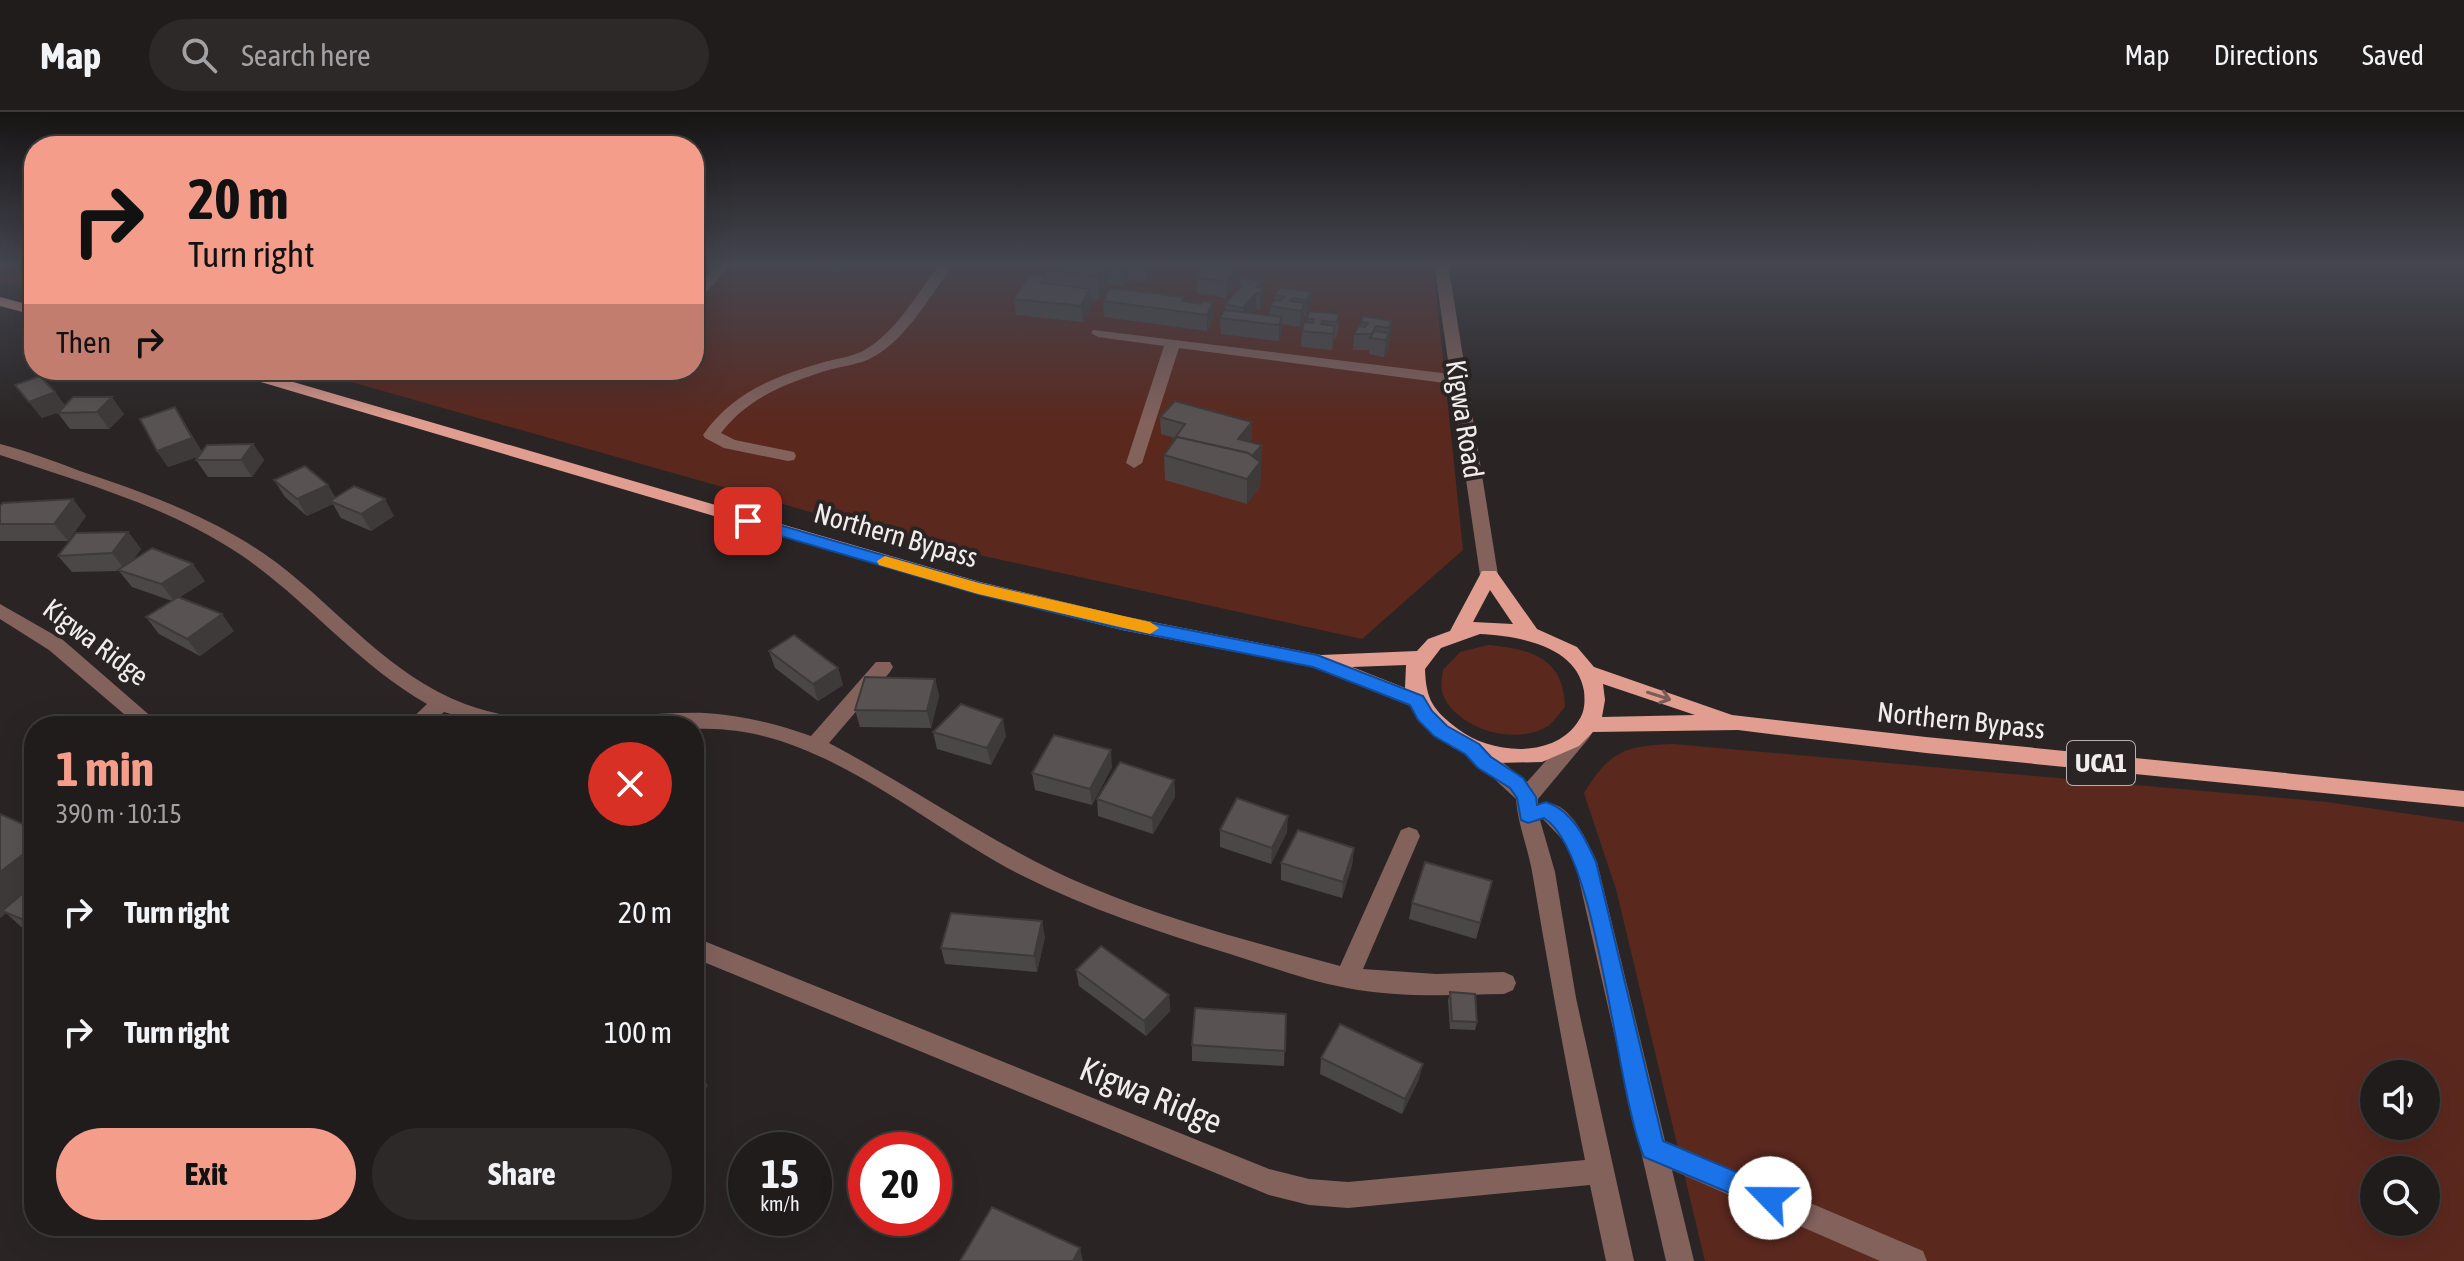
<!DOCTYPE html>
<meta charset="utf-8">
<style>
body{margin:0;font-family:"Asap Condensed",sans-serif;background:#2d2928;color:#f1f3f6;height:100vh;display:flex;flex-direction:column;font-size:30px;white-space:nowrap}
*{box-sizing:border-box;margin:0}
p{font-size:26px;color:#a2a1a3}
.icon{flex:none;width:44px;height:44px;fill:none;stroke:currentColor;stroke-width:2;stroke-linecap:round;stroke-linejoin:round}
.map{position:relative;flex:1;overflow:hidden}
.panel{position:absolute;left:24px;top:604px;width:680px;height:520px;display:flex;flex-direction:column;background:#201c1b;border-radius:32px;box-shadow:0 8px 32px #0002,0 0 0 2px #3d3a3a}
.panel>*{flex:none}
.guide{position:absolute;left:24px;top:24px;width:680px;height:244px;border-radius:32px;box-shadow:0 8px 32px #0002,0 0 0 2px #3d3a3a;background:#f49d8b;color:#111;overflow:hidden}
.fabs{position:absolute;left:2360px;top:948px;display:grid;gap:16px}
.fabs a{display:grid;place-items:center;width:80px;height:80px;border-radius:50%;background:#201c1b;box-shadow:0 8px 32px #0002,0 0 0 2px #3d3a3a;font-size:40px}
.speed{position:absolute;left:728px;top:1020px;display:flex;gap:16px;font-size:40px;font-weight:700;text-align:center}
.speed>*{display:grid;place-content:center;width:104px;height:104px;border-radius:50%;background:#201c1b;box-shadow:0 8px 32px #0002,0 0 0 2px #3d3a3a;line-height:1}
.speed small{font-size:20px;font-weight:400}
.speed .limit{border:12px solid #d22;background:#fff;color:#111}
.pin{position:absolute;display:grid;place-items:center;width:68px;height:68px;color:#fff;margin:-34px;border-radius:16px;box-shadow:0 4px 12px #0006}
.me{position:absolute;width:88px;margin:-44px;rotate:293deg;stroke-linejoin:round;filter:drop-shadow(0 0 6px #0008)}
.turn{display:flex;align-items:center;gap:28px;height:168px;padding:0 32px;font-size:36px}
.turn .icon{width:104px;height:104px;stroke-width:2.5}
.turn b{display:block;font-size:56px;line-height:68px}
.then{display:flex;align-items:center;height:76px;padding:0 32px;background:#0003;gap:16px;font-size:30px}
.round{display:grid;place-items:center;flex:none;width:84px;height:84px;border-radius:42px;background:#2d2928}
.headline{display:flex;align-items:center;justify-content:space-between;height:136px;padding:0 32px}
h1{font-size:48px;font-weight:700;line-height:60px;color:#f49d8b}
.button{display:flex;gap:16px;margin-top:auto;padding:16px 32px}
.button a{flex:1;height:92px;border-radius:48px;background:#f49d8b;color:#111;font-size:32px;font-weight:700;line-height:92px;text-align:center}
.button a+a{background:#2d2928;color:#f1f3f6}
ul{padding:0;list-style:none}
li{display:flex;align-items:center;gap:24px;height:120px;padding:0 32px}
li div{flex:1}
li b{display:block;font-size:30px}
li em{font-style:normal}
header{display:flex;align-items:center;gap:48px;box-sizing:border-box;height:112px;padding:0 40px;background:#201c1b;border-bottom:2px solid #3d3a3a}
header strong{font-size:38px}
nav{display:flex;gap:44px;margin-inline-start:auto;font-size:28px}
.search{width:560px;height:72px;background:#2d2928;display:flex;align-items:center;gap:20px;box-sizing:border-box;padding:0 28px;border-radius:44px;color:#a2a1a3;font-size:30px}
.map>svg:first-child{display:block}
.green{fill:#5b281e;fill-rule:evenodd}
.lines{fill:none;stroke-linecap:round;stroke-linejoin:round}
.minor{fill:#83625c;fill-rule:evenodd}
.major{fill:#e19e90;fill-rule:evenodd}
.wall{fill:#4c4747}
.shaded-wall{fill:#3e3a39}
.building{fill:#585352;stroke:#3e3a39;stroke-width:2}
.oneway{stroke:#7c5b55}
.route{fill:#1a73e8;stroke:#114b97;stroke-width:2}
.slow{fill:#f59e0b}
.labels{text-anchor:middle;stroke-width:8;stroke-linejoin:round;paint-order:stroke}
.shield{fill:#2a2524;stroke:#b5b1b0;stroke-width:2}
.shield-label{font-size:26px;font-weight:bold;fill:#f0edec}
.street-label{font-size:28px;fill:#f0edec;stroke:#2a2524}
.near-street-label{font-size:34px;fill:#f0edec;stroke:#2a2524}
</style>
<header>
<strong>Map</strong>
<div class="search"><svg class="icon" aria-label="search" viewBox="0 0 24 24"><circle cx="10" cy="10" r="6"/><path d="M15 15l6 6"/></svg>Search here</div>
<nav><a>Map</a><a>Directions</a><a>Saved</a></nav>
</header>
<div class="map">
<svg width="2464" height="1149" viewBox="0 0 2464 1149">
<rect width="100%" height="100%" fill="#2a2524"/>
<g class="green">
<path d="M0,151H34V180L0,170Z"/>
<path d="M694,151H1433L1463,438L1362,527L906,427L309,258H694Z"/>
<path d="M1488,533C1531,537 1564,546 1565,595C1560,600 1554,610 1548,614C1516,634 1458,618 1443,583C1440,576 1442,565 1443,558L1460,540Z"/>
<path d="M1673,632L2327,690L2464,710V1149H1705L1616,777L1584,681C1610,639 1624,634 1673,632ZM2374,962H2426V1014H2374ZM2374,1058H2426V1110H2374Z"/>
</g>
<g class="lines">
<g class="minor">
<path d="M719,151H733L699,188L694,189V177Z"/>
<path d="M940,151H954C934,179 905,229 873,245C861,252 845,254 832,257C789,270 748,285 721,321L735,328L794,340L796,344L794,348L788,349L724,336L705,326L703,323C732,281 773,265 821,251C834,247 851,245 863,239C896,221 919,179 940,151Z"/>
<path d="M1434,151H1448L1498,463L1496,467L1489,469L1480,463L1452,272L1179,236L1142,351L1134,356L1126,351L1164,234L1098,225L1091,221L1093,218L1450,262Z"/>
<path d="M0,332C27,339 54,349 80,359C149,382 218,407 277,451C339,498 390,564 465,592C541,621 626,599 705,601C741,603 777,612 811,624L876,550H890L893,555L890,560L829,631C916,677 999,737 1090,775C1170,809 1257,831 1340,854L1401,718L1409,715L1417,718L1420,724L1363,857L1436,862L1504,860L1513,864L1516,871L1513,878L1504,882C1452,883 1398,886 1347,876C1308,869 1268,854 1230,842C1159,820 1088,797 1021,763C919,711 816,610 694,617V614H491L444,600L428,614H404L427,592C357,552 307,488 241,443C170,395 81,370 0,343Z"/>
<path d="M0,492L63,528L162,614H138L49,538L0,507Z"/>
<path d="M1582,613L1589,616L1592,621L1589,626L1538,687V692C1568,683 1587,729 1597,750L1665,1029L1923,1139L1927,1149H1880L1672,1058L1694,1149H1666L1575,750L1562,727L1543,707L1540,708L1555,760L1576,886L1634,1149H1606L1590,1073L1348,1096L1309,1093L1269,1083L694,846V825L1269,1057L1309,1067L1348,1070L1585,1048C1566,953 1549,860 1533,765C1529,738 1518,714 1516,687L1462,637L1465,631H1479L1527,670L1575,616Z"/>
</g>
<g class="major">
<path d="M0,185L34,194V203L0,194Z"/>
<path d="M227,258H252L980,470L1122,504L1321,543L1417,539L1428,527L1450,519L1482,459H1496L1537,517L1577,535L1594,555L1732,603L1926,625L2464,679V695L1926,641L1738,618L1593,620L1579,634L1542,650L1496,651L1453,636L1425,614L1413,595L1313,555L1122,518L978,482L230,261ZM1490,478L1513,512L1473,510ZM1480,522C1519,524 1577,534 1584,579C1585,589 1585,599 1579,608C1555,648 1490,642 1458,617C1433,598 1426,588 1425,557L1441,536ZM1406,553L1405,576L1352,555ZM1603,572L1695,603L1602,605L1605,588Z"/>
</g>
</g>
<g class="wall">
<path d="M827,151H852L842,161L829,159Z"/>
<path d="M1051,151H1167L1158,161L1155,160L1147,170L1128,167L1124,174L1109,172L1099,188L1091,187L1092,193L1083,210L1016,203L1014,187L1045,164L1046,172H1048L1046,157Z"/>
<path d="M1175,151H1247V153L1226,186L1197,181L1196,165L1203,155Z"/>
<path d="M1237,173L1261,176L1264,193L1260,198L1256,197L1252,201L1270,204V194L1275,188V183L1311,180L1310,196L1306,204H1304V207L1300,215L1282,212L1281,221L1279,229L1221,222L1220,206L1225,198V192L1237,178Z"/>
<path d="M1103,189L1184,190L1201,192L1213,191V207L1207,219L1104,205Z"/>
<path d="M1339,202L1338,218L1336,226H1335L1332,238L1301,235L1302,219L1307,211V207Z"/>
<path d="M1392,209L1388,238L1384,245L1369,242V238H1353L1354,222L1360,214L1361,210Z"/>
<path d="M15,273L55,280L65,294L124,302L109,317H70L58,301L59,300L42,306Z"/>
<path d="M175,295L202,340L253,332L264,348L252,365H208L196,348L199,344L168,355L157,339Z"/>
<path d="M1160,305L1252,326L1249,330L1262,333L1260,375L1247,392L1165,368L1164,343L1175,326L1161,322Z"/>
<path d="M274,368L328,373L335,386L394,404L371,419L341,406L333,392L307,404L285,385Z"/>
<path d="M0,394L86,404L68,429H0Z"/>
<path d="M128,420L141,437L132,449L205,469L180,485L234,519L200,544L159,522L146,505L172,489L132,475L119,459L72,460L58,444Z"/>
<path d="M769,539L838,556L843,573L818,589L775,556Z"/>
<path d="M935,567L939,584L931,616L860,615L855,598Z"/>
<path d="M933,620L1006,624L991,653L937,637Z"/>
<path d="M1112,655L1092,693L1035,678L1032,661Z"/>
<path d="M1174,668L1175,685L1153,722L1098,704L1097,687Z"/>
<path d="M34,717V825L30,823L6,801L0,806Z"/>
<path d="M1220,718L1287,720L1271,752L1220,735Z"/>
<path d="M1354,736L1352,753L1342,786L1281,768V751Z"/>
<path d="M1488,785L1476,827L1409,807L1412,791Z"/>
<path d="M1045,825L1037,860L945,852L941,836Z"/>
<path d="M1076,858L1169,883L1170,899L1146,924L1079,874Z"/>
<path d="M1450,880L1477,910L1475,918L1450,917L1448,888Z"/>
<path d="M1286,902L1284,954L1192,949V933Z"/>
<path d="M1321,946L1419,967L1402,1002L1320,962Z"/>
</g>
<g class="shaded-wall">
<path d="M843,151H852L842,161L840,153Z"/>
<path d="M1106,151H1108L1109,172L1099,188L1097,164Z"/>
<path d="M1123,151H1127L1128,168L1124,174Z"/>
<path d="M1146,151H1155V160L1147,170Z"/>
<path d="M1158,151H1167L1158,161Z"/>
<path d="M1239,151H1247V153L1226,186V170Z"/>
<path d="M1261,169V181L1264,177V193L1260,198V182L1256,175Z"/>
<path d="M1090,177L1092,193L1083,210L1081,194Z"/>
<path d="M1311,180L1310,196L1306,204V188Z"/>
<path d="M1256,181V197L1246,209H1243V196Z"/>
<path d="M1213,191V207L1207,219V203Z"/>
<path d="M1305,191L1304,207L1300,215L1301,199Z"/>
<path d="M1282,205L1281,221L1279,229V213Z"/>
<path d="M1392,209L1388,238L1384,245L1386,228Z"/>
<path d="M1335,214L1334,230L1332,238L1333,222Z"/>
<path d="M55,280L67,297L42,306L29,290Z"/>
<path d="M112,285L124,302L109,317L97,300Z"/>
<path d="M175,295L204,343L168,355L157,339Z"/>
<path d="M1252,310V326L1238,344V327Z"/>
<path d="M253,332L264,348L252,365L241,348Z"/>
<path d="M1262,333L1260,375L1247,392V350Z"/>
<path d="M328,373L338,390L330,389L333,392L307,404L297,387Z"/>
<path d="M73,387L86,404L68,429L54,412Z"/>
<path d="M385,387L394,404L371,419L361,402Z"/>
<path d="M128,420L141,437L125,458L112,441Z"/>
<path d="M193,452L205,469L174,489L161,472Z"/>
<path d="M222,502L234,519L200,544L187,527Z"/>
<path d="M838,556L843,573L818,589L813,572Z"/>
<path d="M935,567L939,584L931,616L927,599Z"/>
<path d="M1003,607L1006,624L991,653L987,636Z"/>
<path d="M1111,638L1112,655L1092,693L1090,677Z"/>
<path d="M1174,668L1175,685L1153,722L1152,706Z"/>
<path d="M1288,704L1287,720L1271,752L1272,736Z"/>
<path d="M34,734V779L2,799L6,801L0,806V760Z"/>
<path d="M1354,736L1352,753L1342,786L1343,770Z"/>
<path d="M1042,809L1045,825L1037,860L1034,844Z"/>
<path d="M1169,883L1170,899L1146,924L1144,909Z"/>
<path d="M695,951L708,974L694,993V952Z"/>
<path d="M1423,952L1419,967L1402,1002L1405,987Z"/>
<path d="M1080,1136L1083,1149H1073Z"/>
</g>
<g class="building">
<path d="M827,151H843L840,153Z"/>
<path d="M1051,151H1106L1097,164L1046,157Z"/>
<path d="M1206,151H1239L1226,170L1196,165Z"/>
<path d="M1029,162L1045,164L1041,171L1090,177L1081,194L1014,187Z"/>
<path d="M1243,165L1261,169L1256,175L1264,177L1260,182L1256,181L1243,196L1225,192L1241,174L1237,173Z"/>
<path d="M1280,175L1311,180L1306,188L1292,186L1290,189L1305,191L1301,199L1270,194L1274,188L1281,189L1284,185L1275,183Z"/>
<path d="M1110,176L1184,185L1182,189L1201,192L1203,189L1213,191L1207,203L1103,189Z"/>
<path d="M1224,198L1282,205L1279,213L1220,206Z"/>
<path d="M1309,199L1339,202L1337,210L1322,209L1321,212L1335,214L1333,222L1302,219L1304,210L1313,211L1314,207H1307Z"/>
<path d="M1363,204L1392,209L1389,216L1376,214L1372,222H1354L1358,214L1365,215L1368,211L1361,210Z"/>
<path d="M1374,219L1389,221L1386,228L1370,226Z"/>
<path d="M40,264L55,280L29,290L15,273Z"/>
<path d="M73,285H112L97,300L58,301Z"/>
<path d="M1175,289L1252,310L1238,327L1262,333L1252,344L1248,341L1177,325L1172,330L1185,312L1160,305Z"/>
<path d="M175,295L192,326L157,339L140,307Z"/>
<path d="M1177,325L1248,341L1260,350L1247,367L1164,343Z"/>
<path d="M253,332L241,348H196L207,333Z"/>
<path d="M305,354L328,373L297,387L274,368Z"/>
<path d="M354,374L385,387L361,402L330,389Z"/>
<path d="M73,387L54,412H0V394L3,391Z"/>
<path d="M128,420L112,441L58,444L76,421Z"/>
<path d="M152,436L193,452L161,472L118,458Z"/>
<path d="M178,485L222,502L187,527L146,505Z"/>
<path d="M794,523L838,556L813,572L769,539Z"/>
<path d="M865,565L935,567L927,599L855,598Z"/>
<path d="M961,592L1003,607L987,636L933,620Z"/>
<path d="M1054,623L1111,638L1090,677L1032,661Z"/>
<path d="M1120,650L1174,668L1152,706L1097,687Z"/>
<path d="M1237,686L1288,704L1272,736L1220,718Z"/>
<path d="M0,702L34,717V734L0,760Z"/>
<path d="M1298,718L1354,736L1343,770L1281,751Z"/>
<path d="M1425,750L1492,769L1480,811L1412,791Z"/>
<path d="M34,772V812L2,799Z"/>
<path d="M951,801L1042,809L1034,844L941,836Z"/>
<path d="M1101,834L1169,883L1144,909L1076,858Z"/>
<path d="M1450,880L1475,882L1477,910L1452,909Z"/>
<path d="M1195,896L1286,902L1285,939L1192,933Z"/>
<path d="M1340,912L1423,952L1405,987L1321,946Z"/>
<path d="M992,1095L1080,1136L1073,1149H960Z"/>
</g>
<defs><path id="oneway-shaft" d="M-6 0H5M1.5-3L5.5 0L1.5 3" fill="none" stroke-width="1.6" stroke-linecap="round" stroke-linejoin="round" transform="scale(2)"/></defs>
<use class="oneway" href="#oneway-shaft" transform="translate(1659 584) rotate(18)"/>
<linearGradient id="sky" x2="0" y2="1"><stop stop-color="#171414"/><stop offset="0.49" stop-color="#444650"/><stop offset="1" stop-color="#444650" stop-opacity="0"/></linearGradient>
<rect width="2464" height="311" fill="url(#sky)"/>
<path class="route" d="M748,404L979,471L1122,505L1317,543L1423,584L1432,599L1447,614L1479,632L1491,645L1523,666L1536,685L1537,693L1546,690C1573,699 1585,726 1596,750L1663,1029L1779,1078L1783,1086L1779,1095L1770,1098L1644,1045C1615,977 1599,740 1544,706L1528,711L1521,708L1517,686L1510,676L1478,656L1465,642L1434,624L1418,608L1410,593L1313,555L1122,517L978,482L743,413L740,409Z"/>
<path class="slow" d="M885,444L979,471L1150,510L1159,516L1150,522L978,482L879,453L877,449Z"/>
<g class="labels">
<rect class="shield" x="2067" y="629" width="68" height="44" rx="6"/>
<g class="shield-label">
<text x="2101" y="660">UCA1</text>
</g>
<g class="street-label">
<text transform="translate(1465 307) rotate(81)" y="10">Kigwa Road</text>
<text transform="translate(896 423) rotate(16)" y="10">Northern Bypass</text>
<text transform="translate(96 530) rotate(37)" y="10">Kigwa Ridge</text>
<text transform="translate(1961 608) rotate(6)" y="10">Northern Bypass</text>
</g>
<g class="near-street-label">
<text transform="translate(1151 983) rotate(22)" y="12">Kigwa Ridge</text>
</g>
</g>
</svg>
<div class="fabs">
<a><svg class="icon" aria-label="sound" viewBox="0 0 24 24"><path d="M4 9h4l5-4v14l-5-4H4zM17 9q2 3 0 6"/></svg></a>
<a><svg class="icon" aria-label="search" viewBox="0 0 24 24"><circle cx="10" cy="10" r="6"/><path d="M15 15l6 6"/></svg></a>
</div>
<div class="speed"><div>15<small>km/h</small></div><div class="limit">20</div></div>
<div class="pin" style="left:748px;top:409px;background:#d93025"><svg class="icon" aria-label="arrive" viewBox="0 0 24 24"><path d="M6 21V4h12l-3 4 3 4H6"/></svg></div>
<svg class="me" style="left:1770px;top:1086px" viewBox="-20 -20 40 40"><circle r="19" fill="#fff"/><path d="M0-13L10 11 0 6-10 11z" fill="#1a73e8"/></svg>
<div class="guide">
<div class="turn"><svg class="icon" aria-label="right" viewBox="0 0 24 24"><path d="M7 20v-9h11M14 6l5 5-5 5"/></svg><div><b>20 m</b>Turn right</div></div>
<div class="then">Then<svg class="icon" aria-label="right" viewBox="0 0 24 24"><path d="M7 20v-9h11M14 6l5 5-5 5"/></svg></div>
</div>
<section class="panel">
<div class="headline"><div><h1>1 min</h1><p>390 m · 10:15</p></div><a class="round" style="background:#d93025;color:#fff"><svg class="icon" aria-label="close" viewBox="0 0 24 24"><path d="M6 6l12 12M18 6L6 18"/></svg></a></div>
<ul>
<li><svg class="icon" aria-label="right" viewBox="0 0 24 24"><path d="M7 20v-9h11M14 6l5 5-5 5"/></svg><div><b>Turn right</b></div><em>20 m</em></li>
<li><svg class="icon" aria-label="right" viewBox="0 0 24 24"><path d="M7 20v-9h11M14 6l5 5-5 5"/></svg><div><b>Turn right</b></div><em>100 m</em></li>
</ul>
<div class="button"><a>Exit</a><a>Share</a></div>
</section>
</div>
